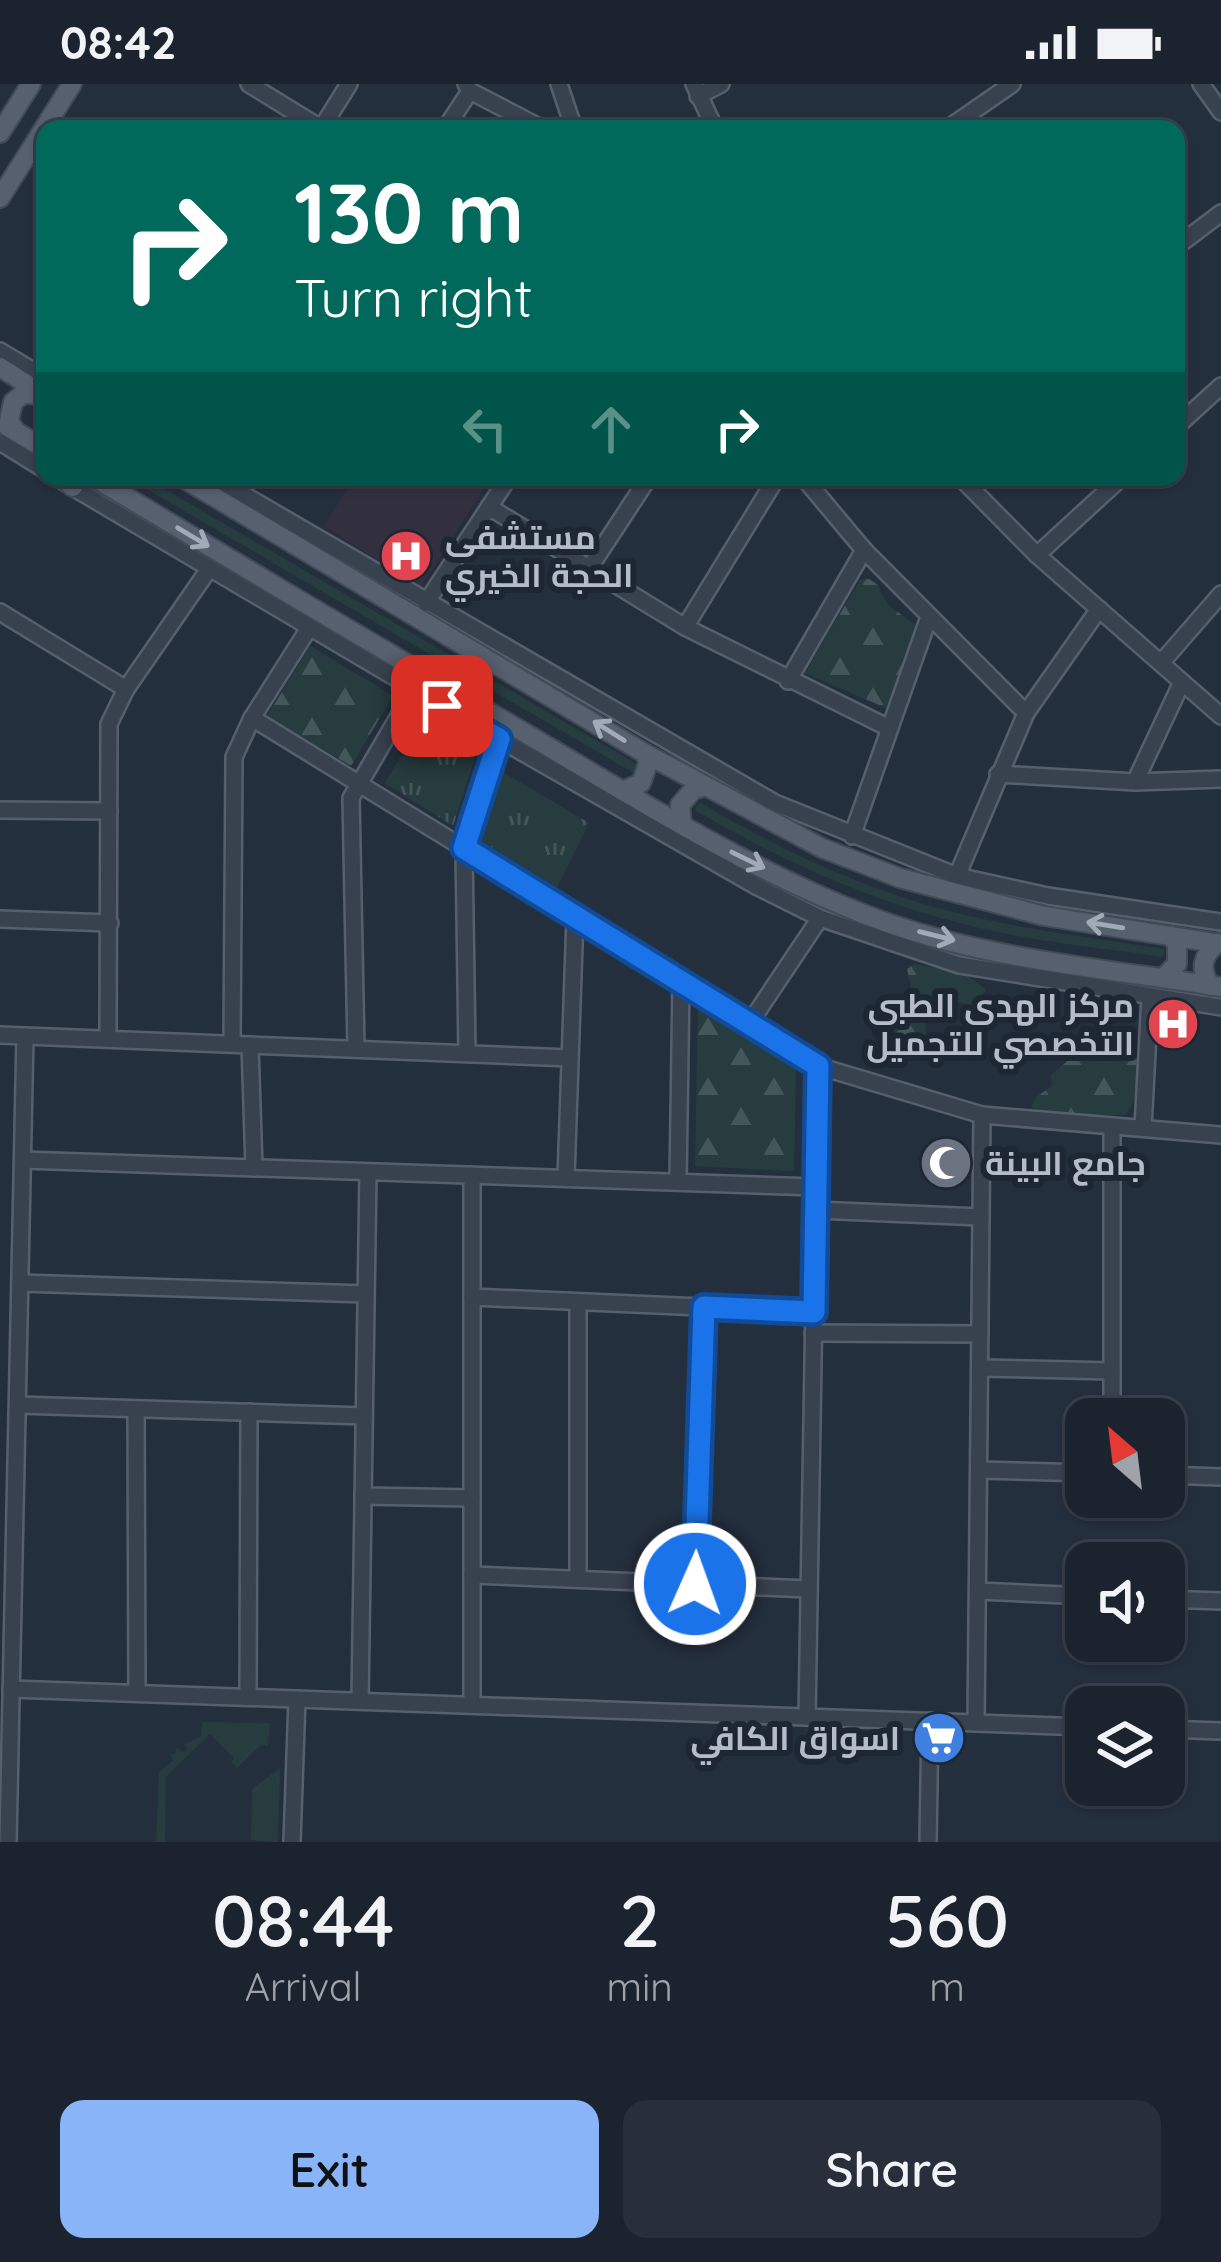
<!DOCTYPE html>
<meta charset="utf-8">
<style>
body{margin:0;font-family:Quicksand,Cairo,sans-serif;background:#282f3a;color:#f1f3f6;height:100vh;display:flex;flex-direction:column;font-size:45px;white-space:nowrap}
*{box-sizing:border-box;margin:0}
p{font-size:39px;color:#a0a4aa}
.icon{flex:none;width:66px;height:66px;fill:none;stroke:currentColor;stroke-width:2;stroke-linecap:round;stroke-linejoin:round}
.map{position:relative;height:1758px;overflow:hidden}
.sheet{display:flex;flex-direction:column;background:#1b232e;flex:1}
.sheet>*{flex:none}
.guide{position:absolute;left:36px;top:36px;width:1149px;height:366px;border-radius:24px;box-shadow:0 3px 9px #0004,0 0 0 3px #39404a;background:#00695c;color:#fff;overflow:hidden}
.needle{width:78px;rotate:332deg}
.tools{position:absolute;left:1065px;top:1314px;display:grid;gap:24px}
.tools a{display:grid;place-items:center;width:120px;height:120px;border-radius:24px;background:#1b232e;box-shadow:0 3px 9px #0004,0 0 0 3px #39404a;font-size:60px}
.pin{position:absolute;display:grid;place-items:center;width:102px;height:102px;color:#fff;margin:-51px;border-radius:24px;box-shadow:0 6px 18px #0006}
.me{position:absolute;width:132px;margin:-66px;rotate:2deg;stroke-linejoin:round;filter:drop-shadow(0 0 9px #0008)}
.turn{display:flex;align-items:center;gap:42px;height:252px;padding:0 60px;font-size:54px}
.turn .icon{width:156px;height:156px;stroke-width:2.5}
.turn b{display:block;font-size:84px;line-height:102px}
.lanes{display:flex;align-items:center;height:114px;padding:0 60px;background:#0003;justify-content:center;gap:60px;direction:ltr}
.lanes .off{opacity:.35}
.eta{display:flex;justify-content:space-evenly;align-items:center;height:204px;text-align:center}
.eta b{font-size:72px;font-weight:600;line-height:84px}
.action{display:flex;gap:24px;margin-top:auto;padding:24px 60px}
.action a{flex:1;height:138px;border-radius:24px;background:#8ab4f8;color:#111;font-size:48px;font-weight:600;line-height:138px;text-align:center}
.action a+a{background:#282f3a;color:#f1f3f6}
.status{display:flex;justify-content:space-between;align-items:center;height:84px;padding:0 60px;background:#1b232e;direction:ltr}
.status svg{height:33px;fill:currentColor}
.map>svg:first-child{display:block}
.medical{fill:#32303f}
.green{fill:#263c3f}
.forest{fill:url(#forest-firs)}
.park{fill:url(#park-tufts)}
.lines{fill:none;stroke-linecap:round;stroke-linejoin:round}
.minor-casing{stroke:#565f6c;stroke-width:20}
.major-casing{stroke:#414a57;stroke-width:22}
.minor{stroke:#38414e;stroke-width:15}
.major{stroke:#56606e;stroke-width:18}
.oneway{stroke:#a1aab7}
.route-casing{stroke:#114b97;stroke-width:30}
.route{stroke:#1a73e8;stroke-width:21}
.labels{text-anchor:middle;stroke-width:12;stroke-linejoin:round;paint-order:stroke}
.poi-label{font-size:33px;font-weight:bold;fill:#b4bcc9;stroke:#1d2633;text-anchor:start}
</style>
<div class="status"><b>08:42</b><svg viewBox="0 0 49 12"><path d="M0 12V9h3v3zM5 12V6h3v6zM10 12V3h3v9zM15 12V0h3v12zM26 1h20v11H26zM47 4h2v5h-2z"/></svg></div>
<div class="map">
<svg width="1221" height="1758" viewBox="0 0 1221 1758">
<defs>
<pattern id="forest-firs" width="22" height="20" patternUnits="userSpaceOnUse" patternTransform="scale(3)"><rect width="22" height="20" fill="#263c3f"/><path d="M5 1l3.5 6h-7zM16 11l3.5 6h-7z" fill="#435659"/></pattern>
<pattern id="park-tufts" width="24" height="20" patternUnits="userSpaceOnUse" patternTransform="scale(3)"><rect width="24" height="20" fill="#263c3f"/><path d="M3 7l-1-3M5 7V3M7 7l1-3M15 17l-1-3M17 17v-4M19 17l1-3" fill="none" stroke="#435659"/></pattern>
</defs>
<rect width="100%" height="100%" fill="#242f3e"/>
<path class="medical" d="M355,393H491L421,503L324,442Z"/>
<g class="green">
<path d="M126,393H144L649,687L644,695Z"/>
<path d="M699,718C779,765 864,806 954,828C1024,846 1094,854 1165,865L1163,873C1115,866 1066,861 1018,852C904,831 794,785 695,726Z"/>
<path d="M202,1638L270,1639L268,1662L262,1660L237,1684L231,1678L234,1674L210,1650L166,1693L165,1758H156L159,1688L174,1676L169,1670H175L176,1664L184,1668L188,1665L184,1660L201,1653Z"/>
<path d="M280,1684L278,1758L251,1756L252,1705Z"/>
</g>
<g class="forest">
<path d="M869,495L877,500L888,521L917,542L886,624L805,589L860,496Z"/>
<path d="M310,562L393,612L351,682L267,632Z"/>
<path d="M914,880L965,889L986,906L972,924L960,918L953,922L949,915L935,910L928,920L925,956L916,964L900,961L891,949L894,919L913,913L907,885Z"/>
<path d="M698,924L796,983L794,1087L695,1082Z"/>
<path d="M1099,965L1121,972L1133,966C1142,984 1138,1017 1125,1031H1053L1031,1023L1035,1014L1052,1002L1051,991L1072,973Z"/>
</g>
<g class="park">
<path d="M421,638L477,667L453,742L385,699Z"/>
<path d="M499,686L589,739L557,803L477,754Z"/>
</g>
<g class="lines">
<g class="minor-casing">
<g id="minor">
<path d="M249,0L322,45"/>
<path d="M466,0L470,7L543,45"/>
<path d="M559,0L574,45"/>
<path d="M694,0L715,45"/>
<path d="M1201,0L1221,28"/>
<path d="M698,12L721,0"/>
<path d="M321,45L349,0"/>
<path d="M445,45L470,7"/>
<path d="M947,45L1012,0"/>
<path d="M1176,163L1221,129"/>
<path d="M0,267L45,294"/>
<path d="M1176,343L1221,302"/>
<path d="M0,358L45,386"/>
<path d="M213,393L775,719L957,792L1048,812L1221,838"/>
<path d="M803,393L864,466L1026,629"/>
<path d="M960,393L1037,471L1221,632"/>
<path d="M64,398L499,655L756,802L820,834L959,881L1221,923"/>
<path d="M489,423L685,543L889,644"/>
<path d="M1037,471L1122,393"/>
<path d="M588,486L649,393"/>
<path d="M426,519L509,393"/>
<path d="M0,528L126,605"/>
<path d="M685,543L777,393"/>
<path d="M1161,579L1221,510"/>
<path d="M788,597L864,466"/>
<path d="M252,634L818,982L982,1031L1221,1051"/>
<path d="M998,690L1135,698L1221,695"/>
<path d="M1135,698L1182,598"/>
<path d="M0,726L109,727"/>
<path d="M852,752L929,533"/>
<path d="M957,792L1026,629L1099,525"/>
<path d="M0,835L110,839"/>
<path d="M749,940L820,834"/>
<path d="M0,951L570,974"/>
<path d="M108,955L109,640L126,605L209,485"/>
<path d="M232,960L234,673L252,634L309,544"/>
<path d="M250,961L254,1084"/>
<path d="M356,965L351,714L414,606"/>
<path d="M467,969L464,764L499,655"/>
<path d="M1143,1044L1150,913"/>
<path d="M23,1076L816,1103"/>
<path d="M566,1094L575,833"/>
<path d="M678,1098L681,898"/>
<path d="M815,1126L981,1133"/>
<path d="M20,1199L366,1210"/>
<path d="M472,1213L814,1228"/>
<path d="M813,1249L980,1250"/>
<path d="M980,1284L1112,1287"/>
<path d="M18,1321L364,1332"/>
<path d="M136,1325L137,1609"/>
<path d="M1112,1335V1042"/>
<path d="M979,1386L1086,1389"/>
<path d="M1164,1391L1221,1393"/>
<path d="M363,1412L472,1414"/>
<path d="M472,1491L809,1505"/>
<path d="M578,1495V1218"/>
<path d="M695,1500L704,1223"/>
<path d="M978,1507L1086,1512"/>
<path d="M1164,1515L1221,1517"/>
<path d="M11,1605L1086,1643"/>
<path d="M248,1613L249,1328"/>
<path d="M360,1617L368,1088"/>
<path d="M472,1621V1091"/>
<path d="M807,1633L818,982"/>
<path d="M976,1639L982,1031"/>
<path d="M1164,1645L1221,1647"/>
<path d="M8,1758L25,952"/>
<path d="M292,1758L297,1615"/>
<path d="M928,1758L930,1637"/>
</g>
</g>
<g class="major-casing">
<g id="major">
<path d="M0,49L31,0"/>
<path d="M0,114L72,0"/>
<path d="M0,283L41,309"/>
<path d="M8,343L45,365"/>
<path d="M16,348L9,337L13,318L23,310L43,311"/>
<path d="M62,393L73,403"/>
<path d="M93,393C238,480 384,567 530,652C638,716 748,785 866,831C978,875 1103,884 1221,903"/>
<path d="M181,393L646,670L822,764L900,794L1044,832L1221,860"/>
<path d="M623,707L641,699L648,680L646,670"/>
<path d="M682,740L680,721L693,706L703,703"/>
<path d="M1163,894L1177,880V860L1171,852"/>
<path d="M1211,902C1199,886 1202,871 1218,859"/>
</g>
</g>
<use href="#minor" class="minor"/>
<use href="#major" class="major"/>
</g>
<defs><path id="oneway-shaft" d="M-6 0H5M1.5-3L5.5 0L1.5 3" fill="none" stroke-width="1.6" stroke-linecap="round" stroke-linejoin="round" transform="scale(3)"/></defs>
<g class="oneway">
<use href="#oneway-shaft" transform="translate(193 453) rotate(31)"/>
<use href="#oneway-shaft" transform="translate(609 647) rotate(-148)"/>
<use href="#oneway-shaft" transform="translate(748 776) rotate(26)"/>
<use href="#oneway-shaft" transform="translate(1105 841) rotate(-171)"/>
<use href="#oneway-shaft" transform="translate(937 852) rotate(14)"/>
</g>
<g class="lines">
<g class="route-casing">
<path id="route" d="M442,622L499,655L464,764L818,982L814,1228L704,1223L695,1500"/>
</g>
<use href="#route" class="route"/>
</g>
<defs>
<g id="hospital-disc" transform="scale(2.7)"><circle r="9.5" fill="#e0444e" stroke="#1d2633"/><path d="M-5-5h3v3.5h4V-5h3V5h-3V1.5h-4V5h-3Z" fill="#fff"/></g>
<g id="mosque-disc" transform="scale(2.7)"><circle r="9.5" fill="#6b7280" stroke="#1d2633"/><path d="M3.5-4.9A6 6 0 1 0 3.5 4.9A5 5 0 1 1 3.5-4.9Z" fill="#fff"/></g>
<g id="supermarket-disc" transform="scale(2.7)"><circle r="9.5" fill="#3f7fe0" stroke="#1d2633"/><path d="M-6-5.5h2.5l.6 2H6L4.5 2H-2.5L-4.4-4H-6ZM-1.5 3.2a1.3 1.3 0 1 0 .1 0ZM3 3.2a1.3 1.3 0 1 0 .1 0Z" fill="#fff"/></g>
</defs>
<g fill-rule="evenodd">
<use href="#hospital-disc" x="406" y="472"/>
<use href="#hospital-disc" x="1173" y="940"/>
<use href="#mosque-disc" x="946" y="1079"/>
<use href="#supermarket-disc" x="939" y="1654"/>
</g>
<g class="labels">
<g class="poi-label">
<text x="445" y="465">مستشفى<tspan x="445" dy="38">الحجة الخيري</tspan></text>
<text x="1134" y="933" text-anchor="end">مركز الهدى الطبي<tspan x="1134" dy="38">التخصصي للتجميل</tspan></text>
<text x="985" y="1091">جامع البينة</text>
<text x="900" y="1666" text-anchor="end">اسواق الكافي</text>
</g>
</g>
</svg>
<div class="tools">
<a><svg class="needle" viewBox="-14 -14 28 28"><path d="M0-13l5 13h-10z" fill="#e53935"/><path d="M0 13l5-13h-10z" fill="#a0a4aa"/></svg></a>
<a><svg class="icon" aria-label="sound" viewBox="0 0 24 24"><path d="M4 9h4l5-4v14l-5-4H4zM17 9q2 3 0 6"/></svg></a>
<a><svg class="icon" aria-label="layers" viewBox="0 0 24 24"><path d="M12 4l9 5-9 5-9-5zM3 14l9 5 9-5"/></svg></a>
</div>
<div class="pin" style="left:442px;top:622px;background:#d93025"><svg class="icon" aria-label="arrive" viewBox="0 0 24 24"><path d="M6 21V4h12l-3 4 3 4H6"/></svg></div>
<svg class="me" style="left:695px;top:1500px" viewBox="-20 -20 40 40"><circle r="17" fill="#1a73e8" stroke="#fff" stroke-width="3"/><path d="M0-11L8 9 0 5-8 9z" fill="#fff"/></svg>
<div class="guide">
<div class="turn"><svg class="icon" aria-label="right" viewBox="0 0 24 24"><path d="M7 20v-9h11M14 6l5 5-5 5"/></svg><div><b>130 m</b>Turn right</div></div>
<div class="lanes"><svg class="icon off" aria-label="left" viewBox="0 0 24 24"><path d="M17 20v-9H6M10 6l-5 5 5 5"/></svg><svg class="icon off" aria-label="ahead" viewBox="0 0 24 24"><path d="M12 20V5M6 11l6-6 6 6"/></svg><svg class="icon" aria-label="right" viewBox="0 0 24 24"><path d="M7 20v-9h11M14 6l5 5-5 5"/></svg></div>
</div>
</div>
<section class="sheet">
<div class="eta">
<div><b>08:44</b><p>Arrival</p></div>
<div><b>2</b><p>min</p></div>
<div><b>560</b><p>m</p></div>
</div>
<div class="action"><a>Exit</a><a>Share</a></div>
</section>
